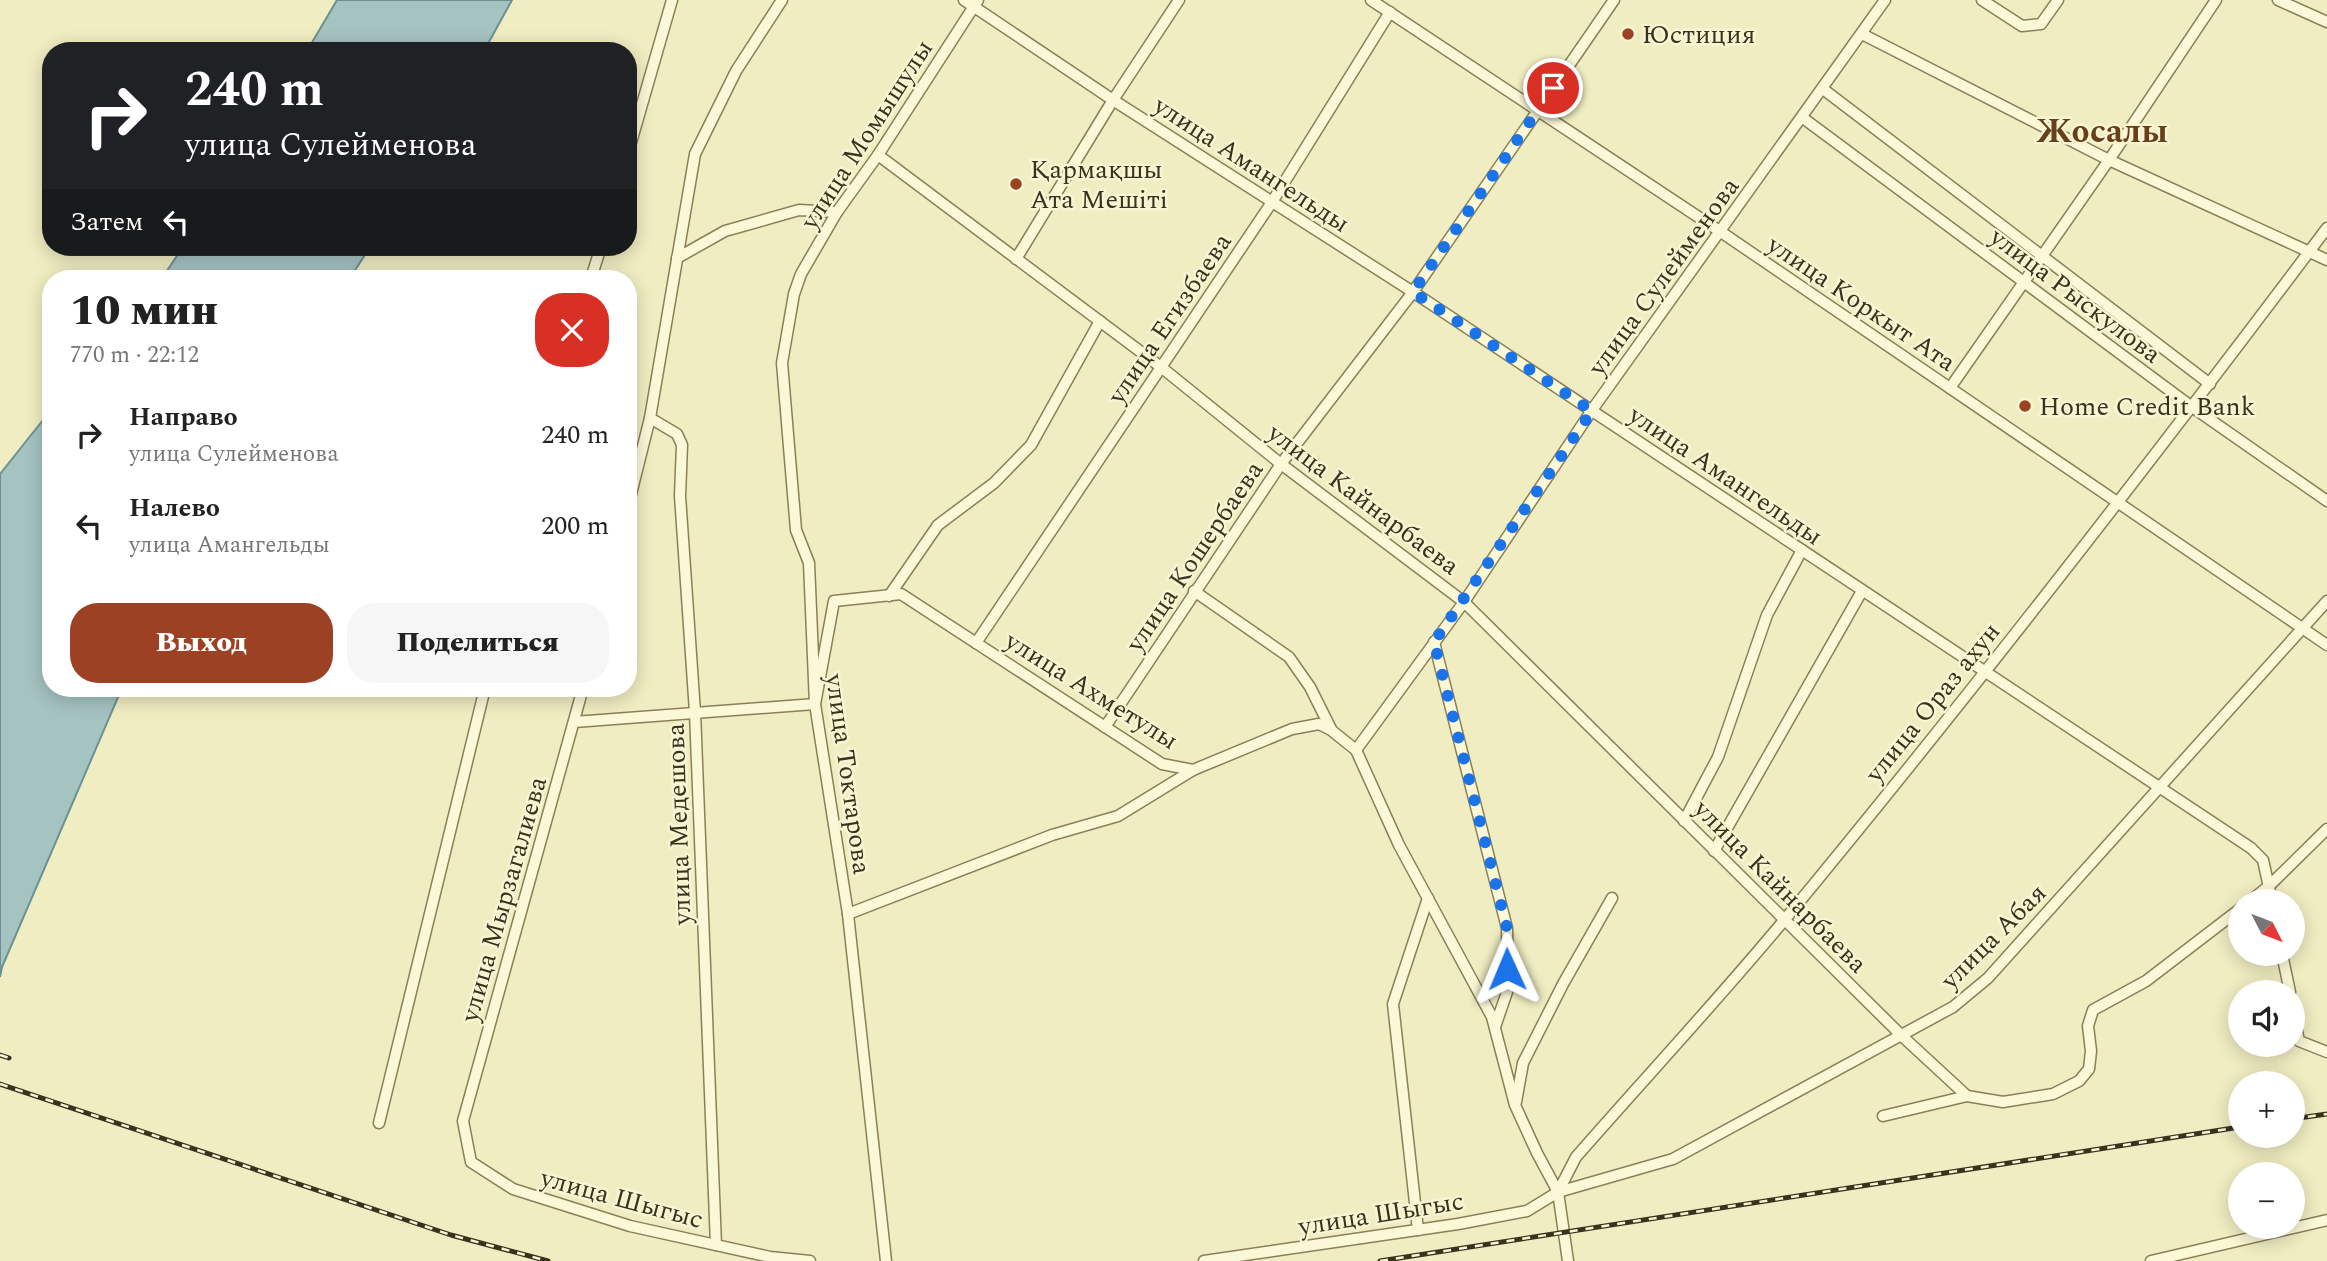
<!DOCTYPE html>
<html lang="ru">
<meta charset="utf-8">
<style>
body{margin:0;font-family:Spectral,serif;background:#f6f6f6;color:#222;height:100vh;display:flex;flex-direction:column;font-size:26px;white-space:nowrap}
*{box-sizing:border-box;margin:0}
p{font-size:23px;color:#767676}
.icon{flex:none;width:38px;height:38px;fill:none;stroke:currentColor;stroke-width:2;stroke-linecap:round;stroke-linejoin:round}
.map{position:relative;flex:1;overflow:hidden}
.drawer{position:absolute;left:42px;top:270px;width:595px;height:427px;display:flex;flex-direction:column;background:#fff;border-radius:28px;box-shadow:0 4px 18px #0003}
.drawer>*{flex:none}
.guide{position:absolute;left:42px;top:42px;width:595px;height:214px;border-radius:28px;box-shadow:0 4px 18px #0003;background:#202124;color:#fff;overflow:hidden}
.needle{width:46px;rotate:132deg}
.buttons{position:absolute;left:2228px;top:889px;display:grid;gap:14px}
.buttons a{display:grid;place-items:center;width:77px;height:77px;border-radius:50%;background:#fff;box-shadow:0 4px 18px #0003;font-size:35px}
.pin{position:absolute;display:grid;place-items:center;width:60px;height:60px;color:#fff;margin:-30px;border:4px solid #fff;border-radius:50%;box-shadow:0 2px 7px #0007}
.me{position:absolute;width:77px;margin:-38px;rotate:359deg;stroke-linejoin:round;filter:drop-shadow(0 0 5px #0008)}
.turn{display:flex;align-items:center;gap:24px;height:147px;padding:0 28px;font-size:32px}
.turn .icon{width:91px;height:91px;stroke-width:2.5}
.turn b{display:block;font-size:49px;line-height:60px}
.then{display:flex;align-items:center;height:66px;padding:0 28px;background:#0003;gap:14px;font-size:26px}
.round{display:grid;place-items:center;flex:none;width:74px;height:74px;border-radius:28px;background:#f6f6f6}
.summary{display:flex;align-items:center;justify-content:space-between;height:119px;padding:0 28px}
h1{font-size:42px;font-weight:800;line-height:52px}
.primary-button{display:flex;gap:14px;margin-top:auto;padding:14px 28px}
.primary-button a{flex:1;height:80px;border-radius:28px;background:#9d4125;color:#fff;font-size:28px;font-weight:800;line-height:80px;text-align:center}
.primary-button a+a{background:#f6f6f6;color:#222}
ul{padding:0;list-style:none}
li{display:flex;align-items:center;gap:21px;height:91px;padding:0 28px}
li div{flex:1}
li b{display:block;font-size:26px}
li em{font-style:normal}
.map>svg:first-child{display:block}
.water{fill:#a5c3c1;stroke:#6b9191;stroke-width:2}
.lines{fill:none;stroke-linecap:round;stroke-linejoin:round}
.minor-casing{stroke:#8b7f58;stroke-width:13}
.minor{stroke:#faf8d6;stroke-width:10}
.rail-casing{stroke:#3a321d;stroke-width:5}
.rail{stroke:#f7f5d2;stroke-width:2.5;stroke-dasharray:8;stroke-linecap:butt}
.route{stroke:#1a73e8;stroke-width:12;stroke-dasharray:0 21.6}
.poi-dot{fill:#9d4125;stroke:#f7f5d2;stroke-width:2.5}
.labels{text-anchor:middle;stroke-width:5;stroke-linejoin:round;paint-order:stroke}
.poi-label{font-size:26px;fill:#3a321d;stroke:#f7f5d2;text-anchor:start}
.street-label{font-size:26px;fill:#3a321d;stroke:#f7f5d2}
.district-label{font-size:33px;font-weight:bold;fill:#693e1a;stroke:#f7f5d2}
</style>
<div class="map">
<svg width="2327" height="1261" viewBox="0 0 2327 1261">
<rect width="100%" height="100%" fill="#f0edc2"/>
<g class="water">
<path d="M337,0H512L484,51H307Z"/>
<path d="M183,247H370L350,278H162Z"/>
<path d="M51,410V688H122L2,967L0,977V474Z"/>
</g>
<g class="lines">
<g class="minor-casing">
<g id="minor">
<path d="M964,0L1113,100L1413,292L2251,848L2263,860L2272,901"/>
<path d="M1371,0L1721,232L2327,645"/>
<path d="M1982,0L2022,26L2041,24L2058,0"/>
<path d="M2278,0L2327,22"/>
<path d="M1862,34L2109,160L2327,260"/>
<path d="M1823,89L2210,384"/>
<path d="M1803,118L2192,407L2327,501"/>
<path d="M628,153L672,0"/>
<path d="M878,155L1161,367L1281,464L1464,602L1902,1036L1967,1096"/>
<path d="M677,258L725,231L799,210L837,212"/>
<path d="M1016,259L1113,100L1179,0"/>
<path d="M591,278L601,247"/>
<path d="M1950,388L2109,160L2216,0"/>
<path d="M650,418L677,434L682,445L680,496L695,712L716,1245"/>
<path d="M628,506L650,418L695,154L736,71L782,0"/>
<path d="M1194,591L1289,657L1310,687L1331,729"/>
<path d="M889,596L938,525L994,483L1031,445L1100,321"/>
<path d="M1434,642L1507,928L1508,989L1495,1027"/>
<path d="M976,643L1272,202L1390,12"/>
<path d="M583,688L463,1121L471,1162L513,1189L630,1226L770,1257L810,1261"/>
<path d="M574,722L815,704L834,601L901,594L1162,764L1193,770L1292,729L1319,724L1331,730L1356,750L1399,845L1492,1017L1515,1105L1537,1153L1558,1192L1568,1261"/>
<path d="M1105,727L1281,464L1413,292L1614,0"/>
<path d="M1356,750L1464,602L1592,410L1885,0"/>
<path d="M1684,821L1718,757L1767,615L1802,550"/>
<path d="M1714,851L1862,591"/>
<path d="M2250,901L2269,886L2327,829"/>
<path d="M848,914L1052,835L1118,816L1193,770"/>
<path d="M2282,954L2290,992"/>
<path d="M2292,1006L2299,1041L2327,1052"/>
<path d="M1516,1102L1523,1063L1563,984L1612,898"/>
<path d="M1883,1116L1967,1096L2003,1102L2053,1094L2079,1081L2089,1069L2091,1051L2088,1026L2093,1010L2146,981L2240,909"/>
<path d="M379,1123L485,688"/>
<path d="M1558,1192L1576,1157C1645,1078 1718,1000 1786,918C1972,693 2151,462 2327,228"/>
<path d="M1418,1230L1393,1004L1428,898"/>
<path d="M886,1261L848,914L815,704L809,563L796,530L782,363L794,294L801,274L837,212L878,155L978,0"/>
<path d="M1204,1261L1458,1224L1527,1211L1558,1192L1673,1159L1953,1007L1988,978L2327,601"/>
<path d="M2151,1261L2327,1220"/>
</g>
</g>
<use href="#minor" class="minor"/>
<g class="rail-casing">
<g id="rail">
<path d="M0,1055L9,1058"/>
<path d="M0,1084L451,1235L548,1261"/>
<path d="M2292,1119L2327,1114"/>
<path d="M1380,1261L2240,1127"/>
</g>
</g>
<use href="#rail" class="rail"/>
</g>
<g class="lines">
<path class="route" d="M1507,969V928L1434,642L1592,411L1413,292L1553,88"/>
</g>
<g class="poi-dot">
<circle cx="1628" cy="34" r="7"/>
<circle cx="1016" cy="184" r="7"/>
<circle cx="2025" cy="406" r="7"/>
</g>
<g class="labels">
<g class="poi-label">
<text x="1642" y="43">Юстиция</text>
<text x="1030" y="178">Қармақшы<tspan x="1030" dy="30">Ата Мешіті</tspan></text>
<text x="2039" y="415">Home Credit Bank</text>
</g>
<g class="street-label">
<text transform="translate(866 134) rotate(-57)" y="9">улица Момышулы</text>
<text transform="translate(1252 164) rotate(33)" y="9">улица Амангельды</text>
<text transform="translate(1663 276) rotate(-54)" y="9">улица Сулейменова</text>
<text transform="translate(2076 295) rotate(37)" y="9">улица Рыскулова</text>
<text transform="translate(1862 303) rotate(34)" y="9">улица Коркыт Ата</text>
<text transform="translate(1169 318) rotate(-56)" y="9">улица Егизбаева</text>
<text transform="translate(1726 475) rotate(34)" y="9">улица Амангельды</text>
<text transform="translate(1364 499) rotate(37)" y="9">улица Кайнарбаева</text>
<text transform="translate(1194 556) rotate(-56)" y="9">улица Кошербаева</text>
<text transform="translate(1092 690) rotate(32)" y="9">улица Ахметулы</text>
<text transform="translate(1932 702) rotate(-51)" y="9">улица Ораз ахун</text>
<text transform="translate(849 774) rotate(82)" y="9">улица Токтарова</text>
<text transform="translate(678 824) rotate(-92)" y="9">улица Медешова</text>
<text transform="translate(1781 886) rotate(45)" y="9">улица Кайнарбаева</text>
<text transform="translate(503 899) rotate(-74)" y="9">улица Мырзагалиева</text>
<text transform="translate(1993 936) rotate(-45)" y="9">улица Абая</text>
<text transform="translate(622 1198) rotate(15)" y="9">улица Шыгыс</text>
<text transform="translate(1381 1213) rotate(-9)" y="9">улица Шыгыс</text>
</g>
<g class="district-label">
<text x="2102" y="142">Жосалы</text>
</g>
</g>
</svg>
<div class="buttons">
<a><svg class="needle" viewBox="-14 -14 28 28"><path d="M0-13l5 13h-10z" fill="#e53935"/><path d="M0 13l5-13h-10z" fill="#767676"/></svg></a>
<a><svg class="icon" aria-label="sound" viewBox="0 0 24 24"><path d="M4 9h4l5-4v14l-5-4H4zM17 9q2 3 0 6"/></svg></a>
<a>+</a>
<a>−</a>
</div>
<div class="pin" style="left:1553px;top:88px;background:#d93025"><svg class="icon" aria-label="arrive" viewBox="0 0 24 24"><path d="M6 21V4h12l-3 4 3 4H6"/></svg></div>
<svg class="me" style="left:1507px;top:969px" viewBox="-20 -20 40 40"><path d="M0-17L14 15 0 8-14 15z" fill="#1a73e8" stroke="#fff" stroke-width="4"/></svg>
<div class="guide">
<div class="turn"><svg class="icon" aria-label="right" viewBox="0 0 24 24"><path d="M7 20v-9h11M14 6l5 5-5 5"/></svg><div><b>240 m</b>улица Сулейменова</div></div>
<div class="then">Затем<svg class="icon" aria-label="left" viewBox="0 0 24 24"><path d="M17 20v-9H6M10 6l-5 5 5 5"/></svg></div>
</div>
<section class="drawer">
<div class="summary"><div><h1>10 мин</h1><p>770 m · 22:12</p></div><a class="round" style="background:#d93025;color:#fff"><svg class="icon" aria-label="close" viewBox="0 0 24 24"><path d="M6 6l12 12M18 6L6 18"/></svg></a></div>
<ul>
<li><svg class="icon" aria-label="right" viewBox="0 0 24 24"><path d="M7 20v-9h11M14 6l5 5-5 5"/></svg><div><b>Направо</b><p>улица Сулейменова</p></div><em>240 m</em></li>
<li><svg class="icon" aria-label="left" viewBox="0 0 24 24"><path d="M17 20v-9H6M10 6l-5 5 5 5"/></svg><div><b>Налево</b><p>улица Амангельды</p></div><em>200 m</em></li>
</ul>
<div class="primary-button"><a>Выход</a><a>Поделиться</a></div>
</section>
</div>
